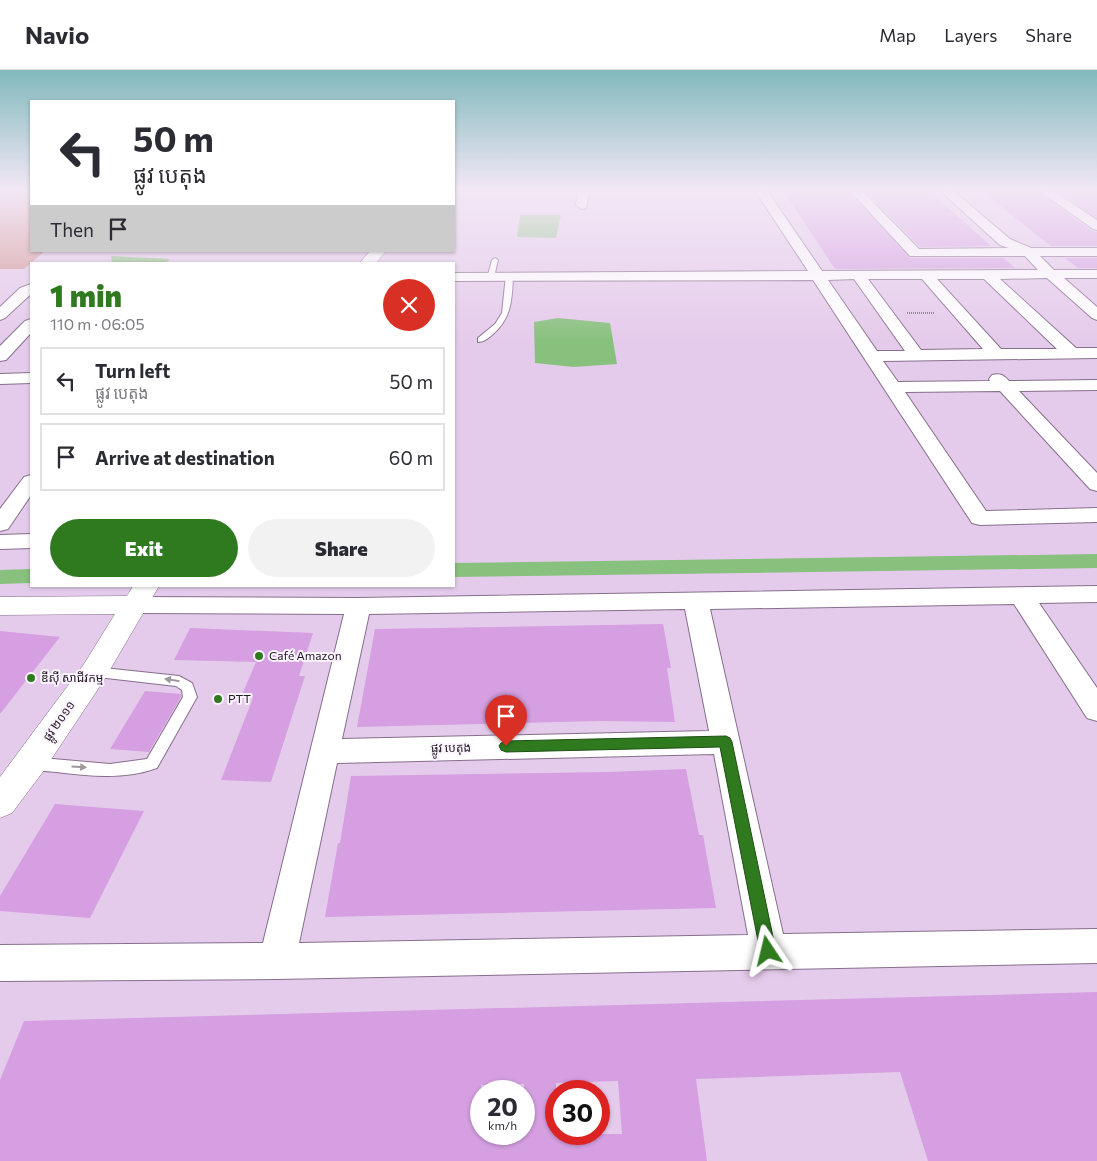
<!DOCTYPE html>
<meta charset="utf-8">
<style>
body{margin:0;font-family:Commissioner,"Noto Sans Khmer",sans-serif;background:#f2f2f3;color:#2b2b33;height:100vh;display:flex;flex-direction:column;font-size:19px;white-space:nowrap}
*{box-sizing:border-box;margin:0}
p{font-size:16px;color:#7c7c81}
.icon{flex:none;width:28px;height:28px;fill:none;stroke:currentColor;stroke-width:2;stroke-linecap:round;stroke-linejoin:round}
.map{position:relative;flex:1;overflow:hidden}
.panel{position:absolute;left:30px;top:192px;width:425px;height:325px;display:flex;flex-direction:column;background:#fff;border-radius:0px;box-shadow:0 1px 4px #0004}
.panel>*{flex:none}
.banner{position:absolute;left:30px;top:30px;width:425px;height:152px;border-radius:0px;box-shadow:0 1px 4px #0004;background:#fff;color:#2b2b33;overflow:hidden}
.speed{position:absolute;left:470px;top:1010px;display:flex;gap:10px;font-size:25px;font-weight:700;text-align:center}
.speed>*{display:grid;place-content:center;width:65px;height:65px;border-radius:50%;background:#fff;box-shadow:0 1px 4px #0004;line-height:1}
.speed small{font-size:12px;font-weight:400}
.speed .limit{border:8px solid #d22;background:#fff;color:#111}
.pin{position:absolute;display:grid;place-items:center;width:42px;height:42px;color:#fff;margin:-51px -21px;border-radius:50% 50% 50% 0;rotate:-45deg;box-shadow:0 0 5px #0007}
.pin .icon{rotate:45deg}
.me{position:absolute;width:55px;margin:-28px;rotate:350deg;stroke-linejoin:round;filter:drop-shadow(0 0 4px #0008)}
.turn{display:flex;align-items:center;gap:18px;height:105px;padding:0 20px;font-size:22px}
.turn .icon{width:65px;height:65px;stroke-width:2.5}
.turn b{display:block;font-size:35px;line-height:42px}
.then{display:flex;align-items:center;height:48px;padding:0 20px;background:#0003;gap:10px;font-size:19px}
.round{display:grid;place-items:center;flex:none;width:52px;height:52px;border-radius:26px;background:#f2f2f3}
.head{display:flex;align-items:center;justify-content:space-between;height:85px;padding:0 20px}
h1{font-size:30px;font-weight:800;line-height:38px;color:#2f791f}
.cta{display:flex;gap:10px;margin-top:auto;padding:10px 20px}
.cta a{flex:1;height:58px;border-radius:30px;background:#2f791f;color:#fff;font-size:20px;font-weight:800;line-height:58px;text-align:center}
.cta a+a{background:#f2f2f3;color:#2b2b33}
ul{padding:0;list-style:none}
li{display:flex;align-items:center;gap:15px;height:68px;margin:0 10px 8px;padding:0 10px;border:2px solid #e1e1e2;border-radius:0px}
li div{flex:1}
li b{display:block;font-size:19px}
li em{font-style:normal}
header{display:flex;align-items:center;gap:30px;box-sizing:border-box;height:70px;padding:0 25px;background:#fff;border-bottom:1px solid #e1e1e2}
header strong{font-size:24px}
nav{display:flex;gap:28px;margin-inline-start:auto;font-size:18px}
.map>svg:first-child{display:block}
.green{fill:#d19694}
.water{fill:#88c07d}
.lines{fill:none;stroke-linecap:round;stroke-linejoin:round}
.canal{fill:#88c07d;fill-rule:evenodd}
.building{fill:#d59fe1;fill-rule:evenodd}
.lane-casing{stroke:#866f8b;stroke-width:2}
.street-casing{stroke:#866f8b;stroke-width:2}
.secondary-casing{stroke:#866f8b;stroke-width:1}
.path{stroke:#806f84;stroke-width:2;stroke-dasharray:1 1;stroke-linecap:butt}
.lane{fill:#fff;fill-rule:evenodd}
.street{fill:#fff;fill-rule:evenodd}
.secondary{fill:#fff;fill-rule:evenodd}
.oneway{fill:#9c989c}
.route{fill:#2f791f;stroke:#1f4f14}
.poi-dot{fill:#2f791f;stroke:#fbf3fd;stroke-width:2}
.labels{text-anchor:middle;stroke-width:4;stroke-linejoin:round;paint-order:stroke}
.poi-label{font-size:12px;fill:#221924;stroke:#fbf3fd;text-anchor:start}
.street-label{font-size:12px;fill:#221924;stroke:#fbf3fd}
</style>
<header>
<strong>Navio</strong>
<nav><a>Map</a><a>Layers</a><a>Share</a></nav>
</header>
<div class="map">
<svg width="1097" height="1091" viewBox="0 0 1097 1091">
<rect width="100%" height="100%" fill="#e5cbeb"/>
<path class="green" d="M0,119H31V181H45L24,199H0Z"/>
<g class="water">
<path d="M520,145H561L556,168L517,167Z"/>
<path d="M111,186L170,189L164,194H112Z"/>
<path d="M558,248L610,253L617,294L574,297L535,293L534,252Z"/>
</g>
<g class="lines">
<g class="canal">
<path d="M1097,484V498L454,507V493Z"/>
<path d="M31,499V513L0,514V500Z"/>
</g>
</g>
<g class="building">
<path d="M782,119H846L910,188H1004L1015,198L835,199Z"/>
<path d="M863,119H927L991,176L920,177Z"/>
<path d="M979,119H1035L1092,161L1097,162V176H1051Z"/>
<path d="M1054,119H1097V148Z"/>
<path d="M1065,188H1097V198H1078Z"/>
<path d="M663,554L671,598H667L675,652L601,651L357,657L375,559Z"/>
<path d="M190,558L313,563L299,606H305L271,712L221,710L253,628L241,627L256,592L174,590Z"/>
<path d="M0,561L60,567L0,644Z"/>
<path d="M145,621L181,624V627L149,682L110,679Z"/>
<path d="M686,699L699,765H703L716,838L325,847L338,773H340L351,706L608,702Z"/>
<path d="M55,734L144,741L90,848L0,841V826Z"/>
<path d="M1097,922V1091H928L900,1002L696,1009L707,1091H0V1010L24,951ZM618,1011L622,1064H556V1013ZM524,1014V1064H481V1015Z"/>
</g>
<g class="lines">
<g class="lane-casing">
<g id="lane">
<path d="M495,188L498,190L494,207L487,209L492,190Z"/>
<path d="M506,205L513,207C512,231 511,249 492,265C487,269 484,272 478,272V268L495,254L502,243Z"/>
<path d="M94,597L179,606L192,613L197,627L157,698C124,710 90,706 56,702C46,701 35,701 25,697L23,693L25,689L30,687L110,694L147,689L183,627L182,620L176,616L89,606L87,602L89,598Z"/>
</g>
</g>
<g class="street-casing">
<g id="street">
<path d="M578,119H590L586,138L582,139L576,135Z"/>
<path d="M754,119H766L822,201L1038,200L1025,186H910L848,119H860L919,179L1009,178L1000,175L938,119H951L1010,169L1031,178H1097V186H1040L1054,200H1097V208H1064L1097,237V250L1092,248L1047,208L1000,209L1076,278H1097V288L883,291L898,312L990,311L989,309L992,305C1000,303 1004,305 1009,311L1097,310V320L1019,321L1097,403V421L1090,419L1000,321L905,322L986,441L1097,438V452L980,455L972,453L813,210L454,211V203L808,201ZM854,209L905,281H877L828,210ZM868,209H922L983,279L921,280ZM937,209H984L1057,279H1001Z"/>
<path d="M1037,119H1051L1097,150V160L1093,159Z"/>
<path d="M31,214V224L5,248L0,250V237L20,218Z"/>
<path d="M31,249V263L6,290L0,291V276L25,251Z"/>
<path d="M31,303V313L0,314V304Z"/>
<path d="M31,405V425L8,459L0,461V439L24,407Z"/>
<path d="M31,464V478L0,479V465Z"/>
<path d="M1097,516V532L1039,533L1097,618V651L1087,648L1014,534L710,539L783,864L1097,859V893L277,909L0,911V875L263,873L344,544L136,543L127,541L124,535L127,529L136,527L358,528ZM685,539L709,661L342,669L369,544ZM714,684L748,865L299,873L337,693Z"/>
</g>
</g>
<g class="secondary-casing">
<g id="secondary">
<path d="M454,119H461L459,122L454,123Z"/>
<path d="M370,181H386L375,194H359Z"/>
<path d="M133,516H159L104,610L42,703L12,743L0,748V707L84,594L115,544L0,545V527L127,526Z"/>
</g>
</g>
<path class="path" d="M907,243H935"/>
<use href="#lane" class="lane"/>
<use href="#street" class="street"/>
<use href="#secondary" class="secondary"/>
</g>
<defs><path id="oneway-solid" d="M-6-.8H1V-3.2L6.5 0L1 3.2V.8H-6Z" transform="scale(1.25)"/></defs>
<g class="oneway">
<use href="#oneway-solid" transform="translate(172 610) rotate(-171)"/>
<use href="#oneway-solid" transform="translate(79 697) rotate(4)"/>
</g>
<linearGradient id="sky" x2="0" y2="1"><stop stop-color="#81b9bd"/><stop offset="0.44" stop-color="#f3e8f6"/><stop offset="1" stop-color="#f3e8f6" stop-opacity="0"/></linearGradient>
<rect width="1097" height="272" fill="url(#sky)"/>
<path class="route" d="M726,666L730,668L732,672L776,881L774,886L768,889L762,886L760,881L720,677L506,682L501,680L499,676L501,673L506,671Z"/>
<g class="poi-dot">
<circle cx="259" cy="586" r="5"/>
<circle cx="31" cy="608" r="5"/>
<circle cx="218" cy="629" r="5"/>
</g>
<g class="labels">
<g class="poi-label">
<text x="269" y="590">Café Amazon</text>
<text x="41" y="612">ឌីស៊ី សាជីវកម្ម</text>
<text x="228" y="633">PTT</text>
</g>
<g class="street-label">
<text transform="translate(59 651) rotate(-55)" y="4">ផ្លូវ ២០១១</text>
<text transform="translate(451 678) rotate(-1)" y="4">ផ្លូវ បេតុង</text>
</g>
</g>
</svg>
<div class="speed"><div>20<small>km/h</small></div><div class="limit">30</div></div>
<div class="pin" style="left:506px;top:676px;background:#d93025"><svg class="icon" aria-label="arrive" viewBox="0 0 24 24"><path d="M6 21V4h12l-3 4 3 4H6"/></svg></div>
<svg class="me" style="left:768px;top:881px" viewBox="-20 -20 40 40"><path d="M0-17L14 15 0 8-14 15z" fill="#2f791f" stroke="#fff" stroke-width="4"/></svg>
<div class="banner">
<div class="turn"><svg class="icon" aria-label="left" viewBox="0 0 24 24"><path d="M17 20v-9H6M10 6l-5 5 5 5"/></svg><div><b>50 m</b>ផ្លូវ បេតុង</div></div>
<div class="then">Then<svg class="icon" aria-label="arrive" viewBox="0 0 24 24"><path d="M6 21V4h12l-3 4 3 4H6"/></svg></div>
</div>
<section class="panel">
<div class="head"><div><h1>1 min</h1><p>110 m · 06:05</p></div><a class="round" style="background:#d93025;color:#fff"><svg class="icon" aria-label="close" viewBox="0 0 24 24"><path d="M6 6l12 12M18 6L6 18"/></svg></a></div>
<ul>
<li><svg class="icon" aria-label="left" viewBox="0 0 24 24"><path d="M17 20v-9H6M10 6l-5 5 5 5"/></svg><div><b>Turn left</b><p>ផ្លូវ បេតុង</p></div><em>50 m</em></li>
<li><svg class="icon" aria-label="arrive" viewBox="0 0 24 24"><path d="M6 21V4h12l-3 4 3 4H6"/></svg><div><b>Arrive at destination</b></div><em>60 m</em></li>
</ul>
<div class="cta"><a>Exit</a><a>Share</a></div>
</section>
</div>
